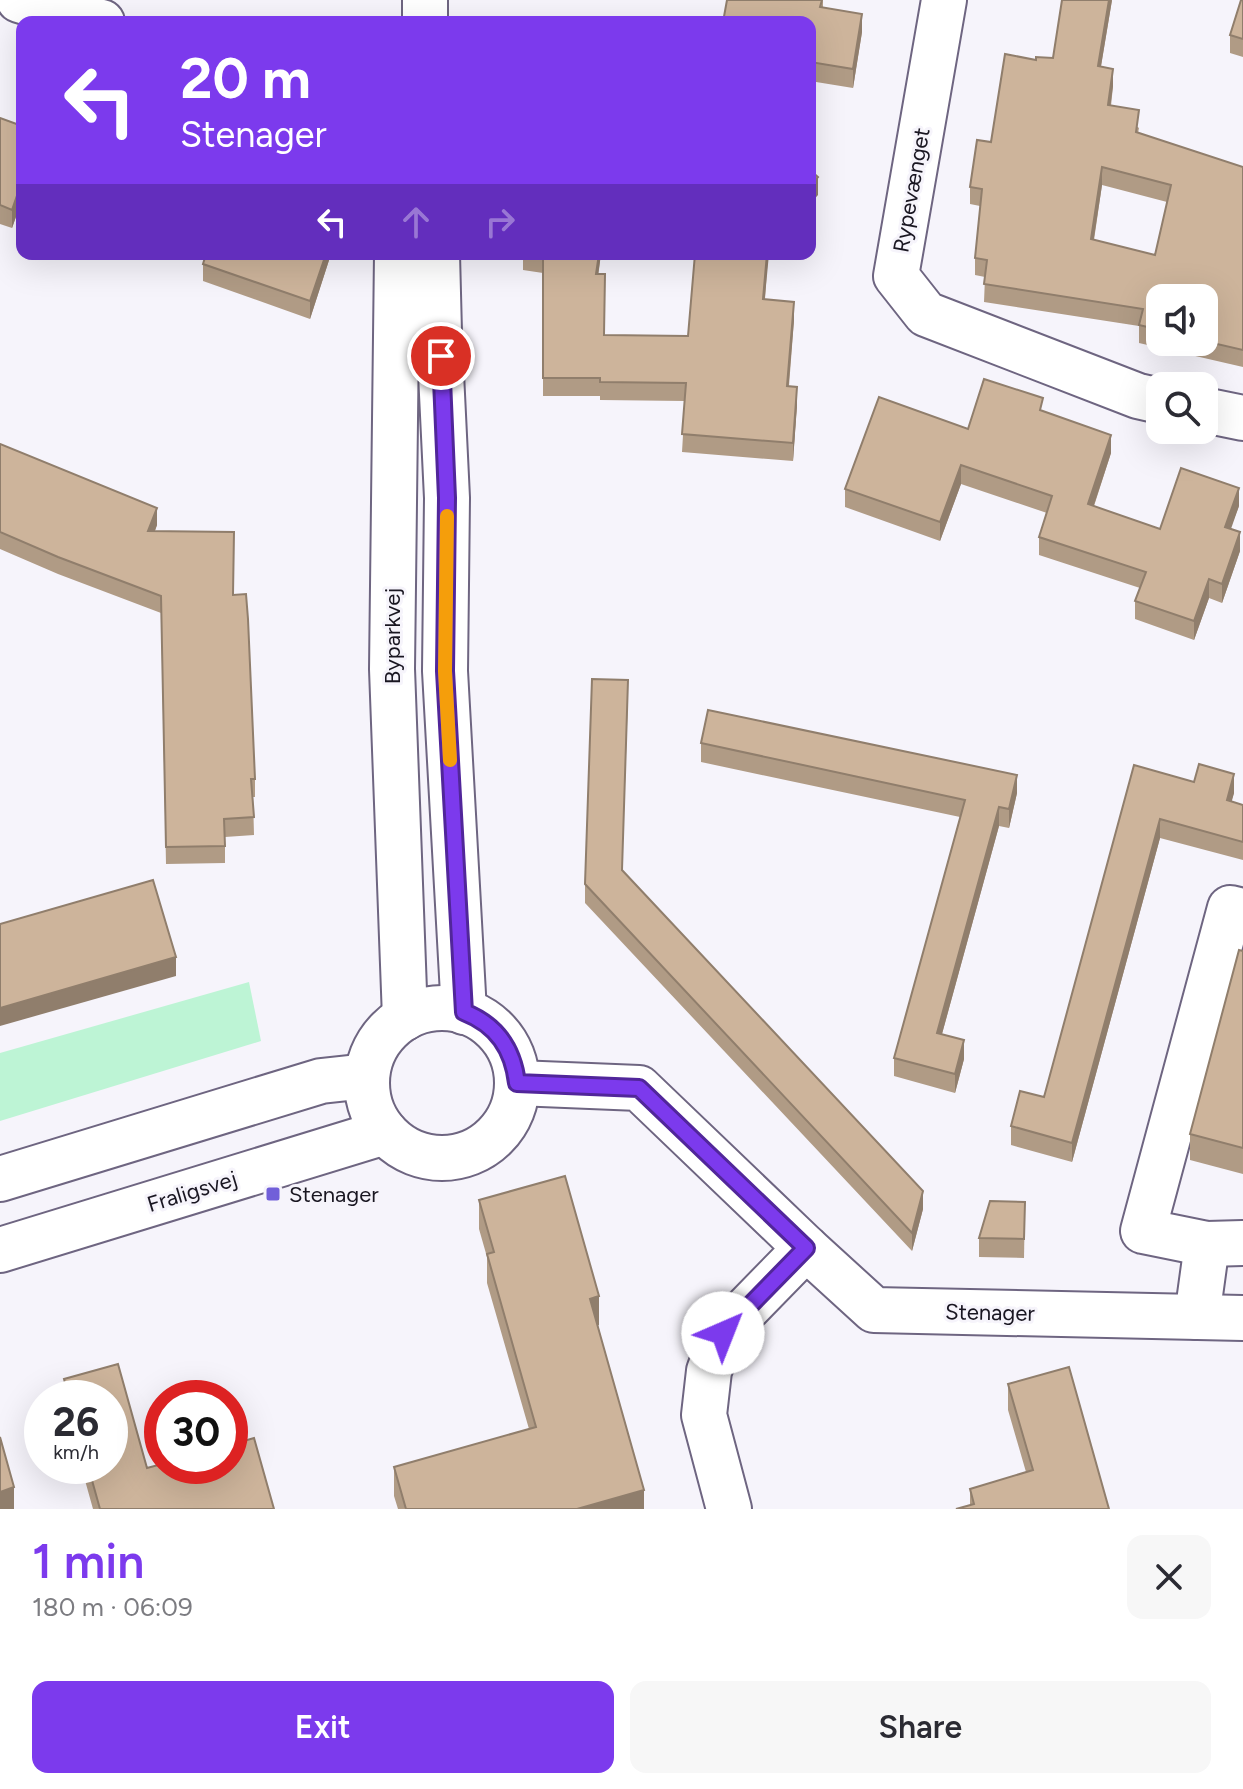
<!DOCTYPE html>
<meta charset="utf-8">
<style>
body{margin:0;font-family:Figtree,sans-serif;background:#f7f7f7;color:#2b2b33;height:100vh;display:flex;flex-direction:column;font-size:30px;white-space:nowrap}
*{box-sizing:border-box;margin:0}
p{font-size:26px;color:#7c7c81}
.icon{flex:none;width:44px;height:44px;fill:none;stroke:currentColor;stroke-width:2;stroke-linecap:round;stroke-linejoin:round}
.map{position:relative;height:1509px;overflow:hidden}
.details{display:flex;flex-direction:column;background:#fff;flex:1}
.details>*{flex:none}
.guide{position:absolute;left:16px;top:16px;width:800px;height:244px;border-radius:16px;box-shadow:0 8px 32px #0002;background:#7c3aed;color:#fff;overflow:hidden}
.tools{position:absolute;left:1146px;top:284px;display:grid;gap:16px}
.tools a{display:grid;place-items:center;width:72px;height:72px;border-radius:16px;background:#fff;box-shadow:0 8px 32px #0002;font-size:40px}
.speed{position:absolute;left:24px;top:1380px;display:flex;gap:16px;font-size:40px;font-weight:700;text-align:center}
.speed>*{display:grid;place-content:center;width:104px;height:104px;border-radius:50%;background:#fff;box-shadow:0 8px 32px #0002;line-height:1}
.speed small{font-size:20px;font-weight:400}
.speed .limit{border:12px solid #d22;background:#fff;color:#111}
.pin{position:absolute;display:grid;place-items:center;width:68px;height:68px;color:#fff;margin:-34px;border:4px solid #fff;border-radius:50%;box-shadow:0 2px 8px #0007}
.me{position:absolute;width:88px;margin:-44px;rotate:44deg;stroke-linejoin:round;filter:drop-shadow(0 0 6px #0008)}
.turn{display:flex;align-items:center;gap:28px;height:168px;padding:0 32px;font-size:36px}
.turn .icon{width:104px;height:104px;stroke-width:2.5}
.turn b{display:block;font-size:56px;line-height:68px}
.lanes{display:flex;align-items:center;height:76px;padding:0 32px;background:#0003;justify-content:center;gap:40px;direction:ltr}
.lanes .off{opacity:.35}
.round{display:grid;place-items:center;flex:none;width:84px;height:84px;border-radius:16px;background:#f7f7f7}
.headline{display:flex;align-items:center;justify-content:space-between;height:136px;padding:0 32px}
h1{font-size:48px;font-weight:600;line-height:60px;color:#7c3aed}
.action{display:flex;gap:16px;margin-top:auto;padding:16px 32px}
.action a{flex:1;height:92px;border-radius:16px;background:#7c3aed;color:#fff;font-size:32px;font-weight:600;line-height:92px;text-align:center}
.action a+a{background:#f7f7f7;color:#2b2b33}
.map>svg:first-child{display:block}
.green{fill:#bdf4d5}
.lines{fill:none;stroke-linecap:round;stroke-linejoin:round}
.minor-casing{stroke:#6e6581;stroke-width:48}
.tertiary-casing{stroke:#6e6581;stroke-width:48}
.minor{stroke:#fff;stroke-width:44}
.tertiary{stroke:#fff;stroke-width:44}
.wall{fill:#b09b85;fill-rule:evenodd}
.shaded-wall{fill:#907e6c}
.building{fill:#cdb49b;stroke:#907e6c;stroke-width:2;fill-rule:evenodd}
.route-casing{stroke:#51269a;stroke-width:20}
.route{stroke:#7c3aed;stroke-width:14}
.slow{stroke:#f59e0b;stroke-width:14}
.poi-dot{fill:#715fd9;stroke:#f6f4fb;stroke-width:3}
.labels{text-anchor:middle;stroke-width:6;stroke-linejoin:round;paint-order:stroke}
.street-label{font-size:22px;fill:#191621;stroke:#f6f4fb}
.poi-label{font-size:22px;fill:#191621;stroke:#f6f4fb;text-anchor:start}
</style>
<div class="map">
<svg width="1243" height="1509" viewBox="0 0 1243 1509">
<rect width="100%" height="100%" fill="#f6f4fb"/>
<path class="green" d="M249,982L261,1041L0,1121V1053Z"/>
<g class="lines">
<g class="minor-casing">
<g id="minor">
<path d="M19,0L71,16L102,22"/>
<path d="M944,0L896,276L926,314L1138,396L1160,401"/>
<path d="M1204,410L1243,418"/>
<path d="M1243,911L1230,908L1143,1231L1207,1244L1243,1243"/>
<path d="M517,1083L639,1088L806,1248L874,1310L1243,1318"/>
<path d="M1197,1317L1207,1244"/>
<path d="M729,1509L704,1415L709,1371L723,1333L806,1248"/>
</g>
</g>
<g class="tertiary-casing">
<g id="tertiary">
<path d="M425,22V0"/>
<path d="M397,254L392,669L405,1018"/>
<path d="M437,254L439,332L447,498L445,671L464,1012"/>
<circle cx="442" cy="1083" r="75"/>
<path d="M0,1179L321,1081L367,1076"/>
<path d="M0,1250L385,1132"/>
</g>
</g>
<use href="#minor" class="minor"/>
<use href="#tertiary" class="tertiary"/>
</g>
<g class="wall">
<path d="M823,0V7L862,32L853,88L810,81V22Z"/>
<path d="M1112,0L1101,66L1113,86L1111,106L1139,128L1138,133L1243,167V367L1139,343V326L984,302L985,277L975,275V258L980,206L970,204V187L991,142L1036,60L1053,58ZM1102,185L1167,202L1155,255L1094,240ZM1160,298H1204V342H1160Z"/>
<path d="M1243,0V57L1230,53V35Z"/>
<path d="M0,118L22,126V200L12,228L0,224Z"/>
<path d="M195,254H331L310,319L203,281V264L205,257Z"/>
<path d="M523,254H601L598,274L604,335L688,336L768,255L765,299L794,320L789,386L797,405L793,461L682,452L685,401L600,400V396H543V273L523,270Z"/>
<path d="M1043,412L1111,453L1094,506L1160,529L1239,506L1230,529L1240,551L1222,603L1209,598L1194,640L1135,619V601L1140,588L1039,555V537L1047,513L961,484L940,541L845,507V489L968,429Z"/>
<path d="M0,444L157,525L155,531L233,595L255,779V797H253L254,835L225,837V863L166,864L161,613L58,574L0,549Z"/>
<path d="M628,698L622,870L923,1209L912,1251L585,903V884Z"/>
<path d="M701,743L1017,793L1009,828L999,826L942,1034L964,1059L955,1093L894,1076V1058L960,817L701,762Z"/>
<path d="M1134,765L1234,793L1231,802L1243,805V860L1160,838L1072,1162L1011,1145V1126L1044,1097Z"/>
<path d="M1243,951V1174L1190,1160V1134Z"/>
<path d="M479,1200L599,1325H598L644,1509H398L394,1496V1467L529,1429L487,1283V1257L479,1229Z"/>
<path d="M1025,1202L1024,1258L979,1257V1238Z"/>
<path d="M118,1364L147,1468L162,1464V1466H230V1445L254,1438L274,1509H93L81,1466H110V1398H64V1379Z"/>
<path d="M1008,1384L1109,1509L970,1505V1489L1026,1472L1008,1410Z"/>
</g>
<g class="shaded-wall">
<path d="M1109,0H1112L1098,84V66Z"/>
<path d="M862,14V32L853,88V69Z"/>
<path d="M1113,69V86L1108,123V105Z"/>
<path d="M1102,167V185L1091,257V239Z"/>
<path d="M818,177V195L810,204V186Z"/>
<path d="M22,181V200L12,228V210Z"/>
<path d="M326,254H331L310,319V301Z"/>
<path d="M599,254H601L596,292V274Z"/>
<path d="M767,254H769L763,317V299Z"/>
<path d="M794,302V320L787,404V386Z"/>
<path d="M797,387V405L793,461V443Z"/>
<path d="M1111,435V453L1088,523V504Z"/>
<path d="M961,465V484L940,541V522Z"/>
<path d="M1239,488V506L1225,546V527Z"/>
<path d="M157,508V525L148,548V531Z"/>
<path d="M1240,532V551L1222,603V584Z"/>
<path d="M1209,579V598L1194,640V621Z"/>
<path d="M1234,774V793L1227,819V800Z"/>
<path d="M1017,775V793L1009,828V809Z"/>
<path d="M999,807V826L937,1052V1033Z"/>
<path d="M1160,819V838L1072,1162V1143Z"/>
<path d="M176,957V976L0,1026V1008Z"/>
<path d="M964,1040V1059L955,1093V1074Z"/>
<path d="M923,1191V1209L912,1251V1233Z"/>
<path d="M599,1296V1325L590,1328V1299Z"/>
<path d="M14,1487V1509H0V1492Z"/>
<path d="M644,1490V1509H577Z"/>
</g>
<g class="building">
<path d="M727,0H822L820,7L862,14L853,69L810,62V22H723Z"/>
<path d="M1062,0H1109L1098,66L1113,69L1108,105L1139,110L1136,132L1243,167V350L1204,341V298H1160V330L1139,325L1143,309L984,284L987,260L975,258L982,189L970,187L977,140L991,142L1005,54L1036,60V57L1053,58ZM1102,167L1171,185L1155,255L1091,239Z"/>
<path d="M1241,0H1243V39L1230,35Z"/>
<path d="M0,118L22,126V181L12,210L0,205Z"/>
<path d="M810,170L818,177L810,186Z"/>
<path d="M206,254H326L310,301L203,264Z"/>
<path d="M538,254H599L596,274H605L604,335L688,336L695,254H767L763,299L794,302L787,386L797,387L793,443L682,434L686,383L600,382V378H543V255Z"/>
<path d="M984,379L1043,398L1040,410L1111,435L1088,504L1160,529L1181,468L1239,488L1225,527L1240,532L1222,584L1209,579L1194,621L1135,601L1146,572L1039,537L1052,496L961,465L940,522L845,489L879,397L968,429Z"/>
<path d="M0,444L157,508L148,531L234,532L233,595L246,594L248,619L255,779H251L254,817L224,819L225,846L166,847L161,596L58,557L0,532Z"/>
<path d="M592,679L628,680L622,870L923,1191L912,1233L585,884Z"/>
<path d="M708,710L1017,775L1009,809L999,807L937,1033L964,1040L955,1074L894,1058L965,800L701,743Z"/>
<path d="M1199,764L1234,774L1227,800L1243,805V842L1160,819L1072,1143L1011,1126L1020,1091L1044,1097L1134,765L1194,782Z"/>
<path d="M153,880L176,957L0,1008V924Z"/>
<path d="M1239,950L1243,951V1148L1190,1134Z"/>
<path d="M565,1176L599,1296L590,1299L644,1490L577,1509H406L394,1467L536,1427L487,1254L494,1252L479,1200Z"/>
<path d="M990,1201L1025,1202L1024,1239L979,1238Z"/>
<path d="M118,1364L147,1468L162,1464V1466H230V1445L254,1438L274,1509H100L88,1466H110V1398H69L64,1379Z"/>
<path d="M1069,1367L1109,1509H956L974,1504L970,1489L1033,1470L1008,1384Z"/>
<path d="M0,1437L14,1487L0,1492Z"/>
</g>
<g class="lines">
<g class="route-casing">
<path id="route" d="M441,356L447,498L445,671L464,1012C497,1025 513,1049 517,1083L639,1088L806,1248L723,1333"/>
</g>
<use href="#route" class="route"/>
<path class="slow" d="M447,516L445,671L450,760"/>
</g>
<rect class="poi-dot" x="265" y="1186" width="16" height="16" rx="4"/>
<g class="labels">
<g class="street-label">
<text transform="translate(911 190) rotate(-80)" y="8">Rypevænget</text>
<text transform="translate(392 636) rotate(-90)" y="8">Byparkvej</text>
<text transform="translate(192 1191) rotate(-17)" y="8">Fraligsvej</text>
<text transform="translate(990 1312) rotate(1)" y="8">Stenager</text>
</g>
<g class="poi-label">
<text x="289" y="1202">Stenager</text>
</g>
</g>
</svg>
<div class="tools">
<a><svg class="icon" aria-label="sound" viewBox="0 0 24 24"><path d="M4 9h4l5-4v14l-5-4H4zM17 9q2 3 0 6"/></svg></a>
<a><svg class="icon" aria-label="search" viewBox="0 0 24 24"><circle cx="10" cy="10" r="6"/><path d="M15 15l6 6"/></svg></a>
</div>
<div class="speed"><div>26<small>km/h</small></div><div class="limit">30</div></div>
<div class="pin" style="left:441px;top:356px;background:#d93025"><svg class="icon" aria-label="arrive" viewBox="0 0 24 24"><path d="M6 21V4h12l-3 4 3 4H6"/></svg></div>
<svg class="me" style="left:723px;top:1333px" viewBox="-20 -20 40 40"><circle r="19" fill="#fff"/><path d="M0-13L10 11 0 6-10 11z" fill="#7c3aed"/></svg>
<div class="guide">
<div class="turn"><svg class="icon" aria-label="left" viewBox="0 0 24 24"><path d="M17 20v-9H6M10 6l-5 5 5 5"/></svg><div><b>20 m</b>Stenager</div></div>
<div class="lanes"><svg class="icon" aria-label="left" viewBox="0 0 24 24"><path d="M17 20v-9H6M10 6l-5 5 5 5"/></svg><svg class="icon off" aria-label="ahead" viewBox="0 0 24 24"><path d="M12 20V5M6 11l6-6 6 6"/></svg><svg class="icon off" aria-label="right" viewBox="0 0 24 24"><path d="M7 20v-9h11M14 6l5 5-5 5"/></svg></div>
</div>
</div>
<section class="details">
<div class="headline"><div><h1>1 min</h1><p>180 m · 06:09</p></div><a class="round"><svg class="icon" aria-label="close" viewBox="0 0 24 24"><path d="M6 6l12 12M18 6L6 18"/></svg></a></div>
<div class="action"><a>Exit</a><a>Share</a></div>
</section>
